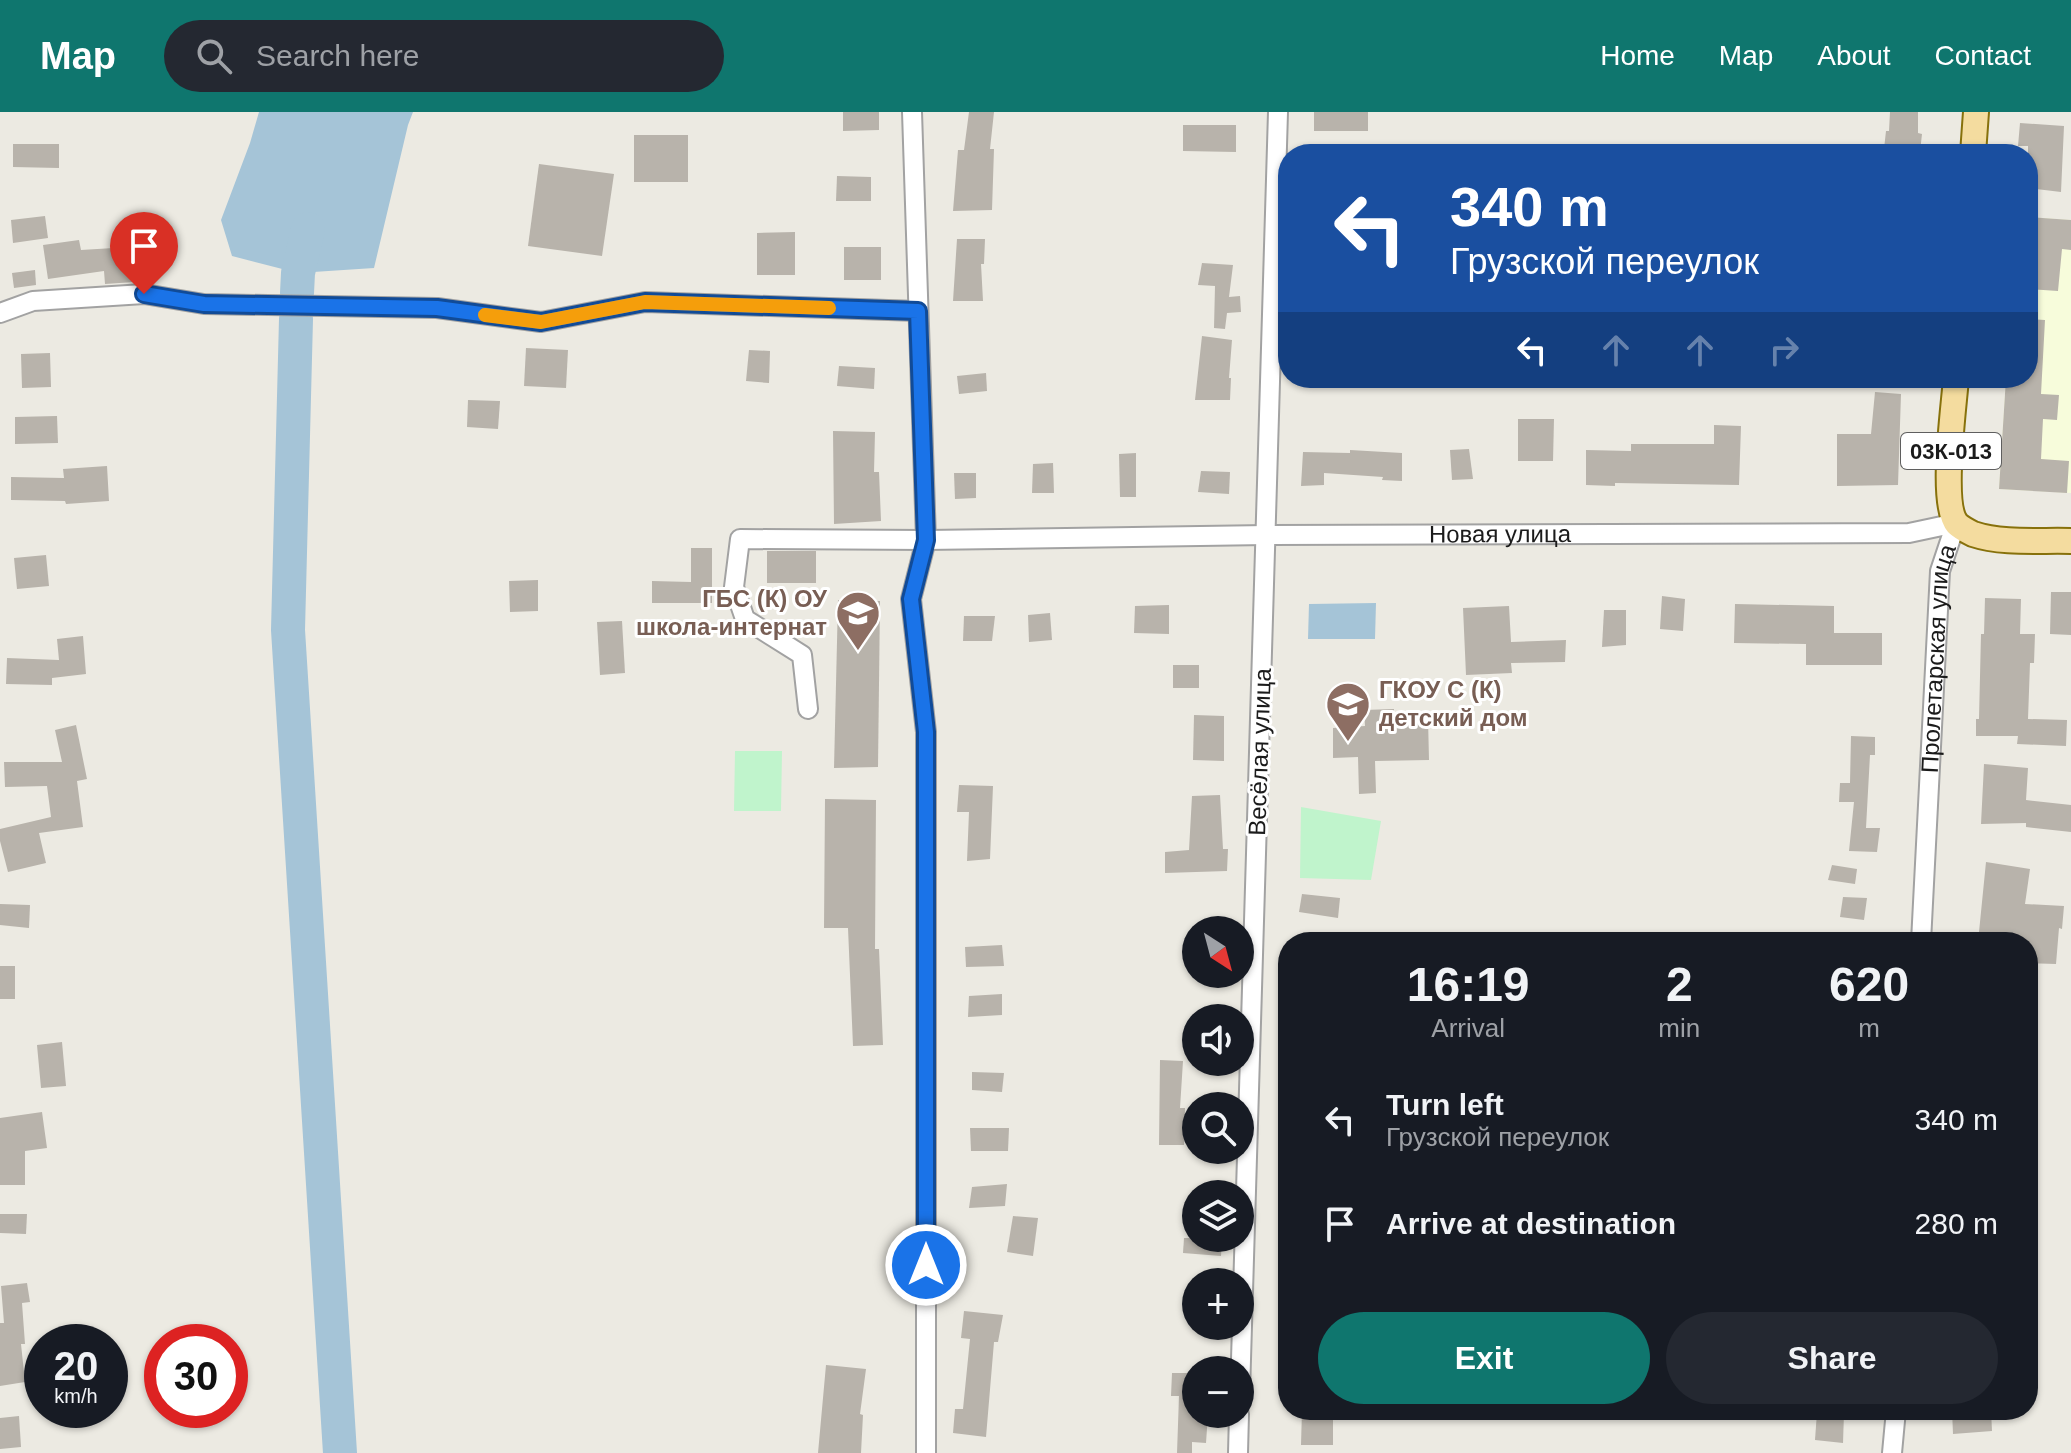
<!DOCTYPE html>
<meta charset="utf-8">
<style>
body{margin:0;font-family:Arial,sans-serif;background:#242831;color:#f1f3f6;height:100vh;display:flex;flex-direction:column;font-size:30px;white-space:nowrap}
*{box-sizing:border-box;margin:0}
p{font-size:26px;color:#9ea1a6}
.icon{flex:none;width:44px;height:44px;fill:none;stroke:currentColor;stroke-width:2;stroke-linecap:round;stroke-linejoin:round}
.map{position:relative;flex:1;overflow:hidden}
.drawer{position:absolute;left:1278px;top:820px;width:760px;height:488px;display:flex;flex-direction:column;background:#171b24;border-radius:32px;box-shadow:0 2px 6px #0004}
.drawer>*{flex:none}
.guide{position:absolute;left:1278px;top:32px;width:760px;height:244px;border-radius:32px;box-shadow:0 2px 6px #0004;background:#1a4fa0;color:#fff;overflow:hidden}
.needle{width:52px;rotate:144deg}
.controls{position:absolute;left:1182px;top:804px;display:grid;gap:16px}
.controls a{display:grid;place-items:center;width:72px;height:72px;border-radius:50%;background:#171b24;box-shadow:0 2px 6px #0004;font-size:40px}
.speed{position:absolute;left:24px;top:1212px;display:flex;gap:16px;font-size:40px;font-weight:700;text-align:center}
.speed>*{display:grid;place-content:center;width:104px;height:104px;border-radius:50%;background:#171b24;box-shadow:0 2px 6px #0004;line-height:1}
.speed small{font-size:20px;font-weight:400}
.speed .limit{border:12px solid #d22;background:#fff;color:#111}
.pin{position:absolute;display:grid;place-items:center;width:68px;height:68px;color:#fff;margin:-82px -34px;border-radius:50% 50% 50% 0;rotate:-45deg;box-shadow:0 0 8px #0007}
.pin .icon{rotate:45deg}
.me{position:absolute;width:88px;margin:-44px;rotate:0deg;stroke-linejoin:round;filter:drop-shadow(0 0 6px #0008)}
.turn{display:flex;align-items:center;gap:28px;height:168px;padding:0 40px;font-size:36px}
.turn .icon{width:104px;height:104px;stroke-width:2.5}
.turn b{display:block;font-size:56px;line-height:68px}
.lanes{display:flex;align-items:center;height:76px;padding:0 40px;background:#0003;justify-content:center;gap:40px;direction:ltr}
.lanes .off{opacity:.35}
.eta{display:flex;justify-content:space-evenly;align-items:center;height:136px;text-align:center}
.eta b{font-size:48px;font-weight:600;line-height:56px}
.cta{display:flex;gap:16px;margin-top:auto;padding:16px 40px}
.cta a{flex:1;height:92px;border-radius:48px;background:#0f766e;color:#fff;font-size:32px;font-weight:600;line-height:92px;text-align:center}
.cta a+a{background:#242831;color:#f1f3f6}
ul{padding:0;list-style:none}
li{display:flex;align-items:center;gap:24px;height:104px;padding:0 40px}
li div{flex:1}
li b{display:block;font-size:30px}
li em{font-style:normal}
header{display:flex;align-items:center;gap:48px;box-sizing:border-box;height:112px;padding:0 40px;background:#0f766e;color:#fff}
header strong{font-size:38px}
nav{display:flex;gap:44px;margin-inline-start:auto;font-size:28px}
.search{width:560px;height:72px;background:#242831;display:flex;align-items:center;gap:20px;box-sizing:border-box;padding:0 28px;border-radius:44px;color:#9ea1a6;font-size:30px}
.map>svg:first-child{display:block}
.education{fill:#f7fcdb}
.park{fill:#c0f4cc}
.water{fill:#a5c4d7}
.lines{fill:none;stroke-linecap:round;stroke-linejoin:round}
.river{stroke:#a5c4d7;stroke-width:34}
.building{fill:#b8b3ab}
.minor-casing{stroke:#a2a2a2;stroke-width:22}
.major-casing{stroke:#87710b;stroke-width:28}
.minor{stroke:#fff;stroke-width:18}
.major{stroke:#f4dc9f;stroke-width:24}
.route-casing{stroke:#114b97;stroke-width:20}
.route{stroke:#1a73e8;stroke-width:14}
.slow{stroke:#f59e0b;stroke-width:14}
.labels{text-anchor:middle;stroke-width:6;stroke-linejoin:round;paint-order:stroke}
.shield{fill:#fff;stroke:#5f5f5f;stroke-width:2}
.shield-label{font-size:22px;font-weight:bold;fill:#1b1b1b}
.street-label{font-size:24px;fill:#1b1b1b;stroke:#fff}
.education-label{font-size:24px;font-weight:bold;fill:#785e54;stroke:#fff;text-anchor:end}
</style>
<header>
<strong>Map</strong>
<div class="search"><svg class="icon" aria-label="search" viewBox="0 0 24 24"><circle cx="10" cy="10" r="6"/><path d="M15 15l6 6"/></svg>Search here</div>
<nav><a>Home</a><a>Map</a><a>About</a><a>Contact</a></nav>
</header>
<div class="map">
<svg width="2071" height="1341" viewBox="0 0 2071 1341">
<rect width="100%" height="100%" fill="#eceae2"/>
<path class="education" d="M2028,105L2071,108V381L1999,377L2006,266H2028Z"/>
<g class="park">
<path d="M735,639H782L781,699H734Z"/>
<path d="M1301,695L1381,709L1371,768L1300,766Z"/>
</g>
<g class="water">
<path d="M259,0H413L408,13L374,156L298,161L232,144L221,108L250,31Z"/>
<path d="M1376,491L1375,527H1308L1309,492Z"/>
</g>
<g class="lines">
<g class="river">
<path d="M297,181L298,161L308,117"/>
<path d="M296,207L288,518L340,1341"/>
</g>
</g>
<g class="building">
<path d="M843,0H879V18L843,19Z"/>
<path d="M969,0H994L990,37H994L992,98L953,99L958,38H964Z"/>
<rect x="1314" y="0" width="54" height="19"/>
<path d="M1890,0H1918V21L1922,22L1920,40L1884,37L1886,19H1889Z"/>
<path d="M2020,11L2064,14L2061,80L2028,76V34H2018Z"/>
<path d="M1183,13H1236V40L1183,39Z"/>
<rect x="634" y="23" width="54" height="47"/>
<path d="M13,32H59V56L13,55Z"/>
<path d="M539,52L614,62L602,144L528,134Z"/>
<path d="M837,64L871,65V89H836Z"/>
<path d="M45,104L48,126L13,131L11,108Z"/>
<path d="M2028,105L2071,108V138L2062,137L2058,179L2028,177Z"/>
<path d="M795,120V163H757V121Z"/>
<path d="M957,127H985L984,152H981L983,189H953Z"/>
<path d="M79,128L81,138L146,134L149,169L105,172L104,159L48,167L43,133Z"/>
<rect x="844" y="135" width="37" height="33"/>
<path d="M1202,151L1233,153L1229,185L1240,184L1241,200L1227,201L1225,217L1214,216L1215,174L1198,173Z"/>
<path d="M35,158L36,173L14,176L12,161Z"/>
<path d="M2028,207L2045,208L2041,282L2059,283L2057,308L2043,307L2041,347L2069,349L2067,381L1999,377L2006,266H2028Z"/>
<path d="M1202,224L1232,228L1229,266H1231L1230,288H1195Z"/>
<path d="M526,236L568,238L566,276L524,274Z"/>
<path d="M749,238L770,239L769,271L746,269Z"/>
<path d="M50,241L51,275L22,276L21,242Z"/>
<path d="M839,254L875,256L874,277L837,274Z"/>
<path d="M986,261L987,279L959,282L957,264Z"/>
<path d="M1875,280L1901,282L1898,373L1837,374V322H1871Z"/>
<path d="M468,288L500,289L498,317L467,315Z"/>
<path d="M57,304L58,331L15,332V305Z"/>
<path d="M1518,307H1554L1553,349H1518Z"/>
<path d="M1714,313L1741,314L1739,373L1615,371V374L1586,373V338L1631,339V332H1714Z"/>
<path d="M833,319L875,320L874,360H879L881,409L834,412Z"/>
<path d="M1469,337L1473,367L1452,368L1450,338Z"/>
<path d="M1350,338L1402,341V369L1382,368L1383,365L1324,361V373L1301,374L1303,340L1350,341Z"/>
<path d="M1136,341V385H1120L1119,342Z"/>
<path d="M1053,351L1054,381H1032L1033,352Z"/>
<path d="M107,354L109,389L66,392L65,389L11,388V365L64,366L63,357Z"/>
<path d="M1201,359L1230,360L1229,382L1198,380Z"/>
<path d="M954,361H976V386L955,387Z"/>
<path d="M691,436H712V491H652V469L691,470Z"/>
<rect x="767" y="439" width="49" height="32"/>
<path d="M46,443L49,474L17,477L14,446Z"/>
<path d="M538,468V499L510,500L509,469Z"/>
<path d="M2051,480H2071V523L2050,522Z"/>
<path d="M1662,484L1685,487L1683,519L1660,517Z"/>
<path d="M1985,486L2021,487L2020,522H2035L2034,551H2030L2028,607L2067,608L2066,634L2017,632L2018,624H1976V607H1979L1981,522H1984Z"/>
<path d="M838,488L880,489L878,655L834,656Z"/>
<path d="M1735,492L1834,494V521H1882V553H1806V532L1734,531Z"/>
<path d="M1169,493V522L1134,521L1135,494Z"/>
<path d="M1509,494L1511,530L1566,528L1565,550L1511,551L1512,561L1466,563L1463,496Z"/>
<path d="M1604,498H1626V533L1602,535Z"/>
<path d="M1050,501L1052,528L1029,530L1028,503Z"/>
<path d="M964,504H995L992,529H963Z"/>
<path d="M622,509L625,561L600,563L597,510Z"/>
<path d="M83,524L86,562L52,566V573L6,572L7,546L59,548L57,527Z"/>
<rect x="1173" y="553" width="26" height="23"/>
<path d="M1394,597V607L1428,606L1429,648L1375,649L1376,681L1359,682L1358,645L1333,646V616L1365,614L1364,598Z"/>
<path d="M1194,603L1224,604V649L1193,648Z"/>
<path d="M76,613L87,667L77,669L83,715L39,721L46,751L8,760L0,729V717L51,705L47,674L5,675L4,650H62L55,618Z"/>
<path d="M1851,624L1875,625V643H1870L1866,716H1880L1877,740L1849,739L1854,690H1839L1840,671H1850Z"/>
<path d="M1984,652L2028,656L2026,688L2071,693V720L2026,715V711L1981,712Z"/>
<path d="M959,673L993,674L990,747L967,749L969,700H957Z"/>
<path d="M1220,683L1223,737H1228L1227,759L1165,761V740L1189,738L1192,684Z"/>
<path d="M825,687L876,688L875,837H879L883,933L853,934L848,816H824Z"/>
<path d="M1986,750L2030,757L2025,792L2064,794L2062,817L2059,816L2056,852L2028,851V830H1978Z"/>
<path d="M1832,753L1857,757L1855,772L1828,768Z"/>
<path d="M1302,782L1340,786L1338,806L1299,800Z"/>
<path d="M1843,785L1867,786L1864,808L1840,805Z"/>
<path d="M0,792L30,793L29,816L0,813Z"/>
<path d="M1002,833L1004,854L966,855L965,835Z"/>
<rect x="0" y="854" width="15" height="33"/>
<path d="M1002,882V903L968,905L969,884Z"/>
<path d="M62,930L66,974L41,976L37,933Z"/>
<path d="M1160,948L1183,949L1180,996H1185L1184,1033H1159Z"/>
<path d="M972,960L1004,961L1002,980L972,978Z"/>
<path d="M42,1000L47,1036L25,1039V1073H0V1006Z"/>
<path d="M970,1016H1009L1008,1039H971Z"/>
<path d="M1007,1072L1005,1094L969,1096L972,1075Z"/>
<path d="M0,1102H27L26,1122L0,1121Z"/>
<path d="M1013,1104L1038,1106L1033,1144L1007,1140Z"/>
<path d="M1184,1126H1222L1221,1144L1183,1141Z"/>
<path d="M27,1171L30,1190L22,1191L25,1232H21L25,1270L0,1274V1211H4L1,1174Z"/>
<path d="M964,1199L1003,1203L998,1230H994L986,1325L953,1321L955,1297H963L970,1227L961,1226Z"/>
<path d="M826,1253L866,1257L860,1302L863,1303L861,1341H818Z"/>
<path d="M1172,1261H1196V1302H1208L1206,1331L1192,1330V1341H1177L1179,1284H1171Z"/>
<path d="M1302,1298H1333V1333H1301Z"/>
<path d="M1952,1298H1991L1992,1319L1953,1322Z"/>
<path d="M1817,1300L1844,1301L1843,1331L1815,1328Z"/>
<path d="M19,1304L21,1335L0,1337V1306Z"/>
</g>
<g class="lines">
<g class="minor-casing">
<g id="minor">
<path d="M912,0L926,428L911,487L926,620V1341"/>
<path d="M0,201L33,189L144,182L204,192L437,196L541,210L645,190L918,199"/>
<path id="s1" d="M808,597L802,543L745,507L734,475L740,427L926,428L1267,423L1909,421L1956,411"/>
<path id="s2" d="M1921,830L1940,459L1956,411"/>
<path d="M1240,1281L1278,0"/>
<path d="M1238,1341L1239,1302"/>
<path d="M1892,1341L1896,1298"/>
</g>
</g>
<g class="major-casing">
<g id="major">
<path d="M1973,42L1976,0"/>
<path d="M1956,266C1954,295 1940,392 1957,412C1961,416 1969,420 1973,422C2003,432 2040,428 2071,429"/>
</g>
</g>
<use href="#minor" class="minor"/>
<use href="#major" class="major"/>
</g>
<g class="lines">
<g class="route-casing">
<path id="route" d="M144,182L204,192L437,196L541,210L645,190L918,199L926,428L911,487L926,620V1153"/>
</g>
<use href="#route" class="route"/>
<path class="slow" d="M485,203L541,210L645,190L829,196"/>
</g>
<defs>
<g id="school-pin" transform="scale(2.3)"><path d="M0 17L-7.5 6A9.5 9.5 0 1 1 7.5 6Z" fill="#8d6e63" stroke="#fff"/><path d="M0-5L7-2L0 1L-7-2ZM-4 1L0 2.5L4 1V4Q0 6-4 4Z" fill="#fff"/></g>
</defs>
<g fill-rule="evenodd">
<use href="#school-pin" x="858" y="501"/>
<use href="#school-pin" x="1348" y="592"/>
</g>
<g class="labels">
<rect class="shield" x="1901" y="321" width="100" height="36" rx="6"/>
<g class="shield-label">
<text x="1951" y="347">03К-013</text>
</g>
<g class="street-label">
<text dy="8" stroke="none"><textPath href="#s1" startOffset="964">Новая улица</textPath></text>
<text dy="8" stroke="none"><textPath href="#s2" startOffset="284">Пролетарская улица</textPath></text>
<text transform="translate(1260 640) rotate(-88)" y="8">Весёлая улица</text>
</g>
<g class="education-label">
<text x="827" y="495">ГБС (К) ОУ<tspan x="827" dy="28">школа-интернат</tspan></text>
<text x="1379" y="586" text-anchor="start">ГКОУ С (К)<tspan x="1379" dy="28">детский дом</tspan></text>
</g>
</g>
</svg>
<div class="controls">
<a><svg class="needle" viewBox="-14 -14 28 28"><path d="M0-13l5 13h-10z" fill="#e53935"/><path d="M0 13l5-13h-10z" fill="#9ea1a6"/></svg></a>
<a><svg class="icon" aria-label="sound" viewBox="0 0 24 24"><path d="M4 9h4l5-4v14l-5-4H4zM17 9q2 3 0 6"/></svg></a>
<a><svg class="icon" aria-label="search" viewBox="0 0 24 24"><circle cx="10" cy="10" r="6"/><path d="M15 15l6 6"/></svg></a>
<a><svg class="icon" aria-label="layers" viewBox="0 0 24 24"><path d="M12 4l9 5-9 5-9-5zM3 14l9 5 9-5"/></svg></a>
<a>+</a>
<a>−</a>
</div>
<div class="speed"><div>20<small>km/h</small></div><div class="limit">30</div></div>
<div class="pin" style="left:144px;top:182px;background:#d93025"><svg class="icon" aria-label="arrive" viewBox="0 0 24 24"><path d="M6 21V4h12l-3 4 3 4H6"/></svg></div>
<svg class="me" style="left:926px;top:1153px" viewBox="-20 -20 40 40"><circle r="17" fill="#1a73e8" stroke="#fff" stroke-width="3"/><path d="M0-11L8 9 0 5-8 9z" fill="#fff"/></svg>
<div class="guide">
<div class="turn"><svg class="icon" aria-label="left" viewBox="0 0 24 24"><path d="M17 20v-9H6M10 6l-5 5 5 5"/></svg><div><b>340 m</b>Грузской переулок</div></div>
<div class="lanes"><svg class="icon" aria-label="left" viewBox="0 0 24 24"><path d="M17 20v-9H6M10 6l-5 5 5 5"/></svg><svg class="icon off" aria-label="ahead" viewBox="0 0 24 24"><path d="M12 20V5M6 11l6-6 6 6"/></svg><svg class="icon off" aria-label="ahead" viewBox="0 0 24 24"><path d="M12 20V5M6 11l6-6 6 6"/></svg><svg class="icon off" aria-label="right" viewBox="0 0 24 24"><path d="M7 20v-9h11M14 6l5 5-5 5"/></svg></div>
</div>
<section class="drawer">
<div class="eta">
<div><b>16:19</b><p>Arrival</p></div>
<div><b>2</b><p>min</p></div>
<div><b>620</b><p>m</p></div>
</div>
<ul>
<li><svg class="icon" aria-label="left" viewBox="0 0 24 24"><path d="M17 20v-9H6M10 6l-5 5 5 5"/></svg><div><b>Turn left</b><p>Грузской переулок</p></div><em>340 m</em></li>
<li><svg class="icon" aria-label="arrive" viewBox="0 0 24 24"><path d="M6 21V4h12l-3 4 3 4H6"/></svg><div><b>Arrive at destination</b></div><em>280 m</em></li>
</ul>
<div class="cta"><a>Exit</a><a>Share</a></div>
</section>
</div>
